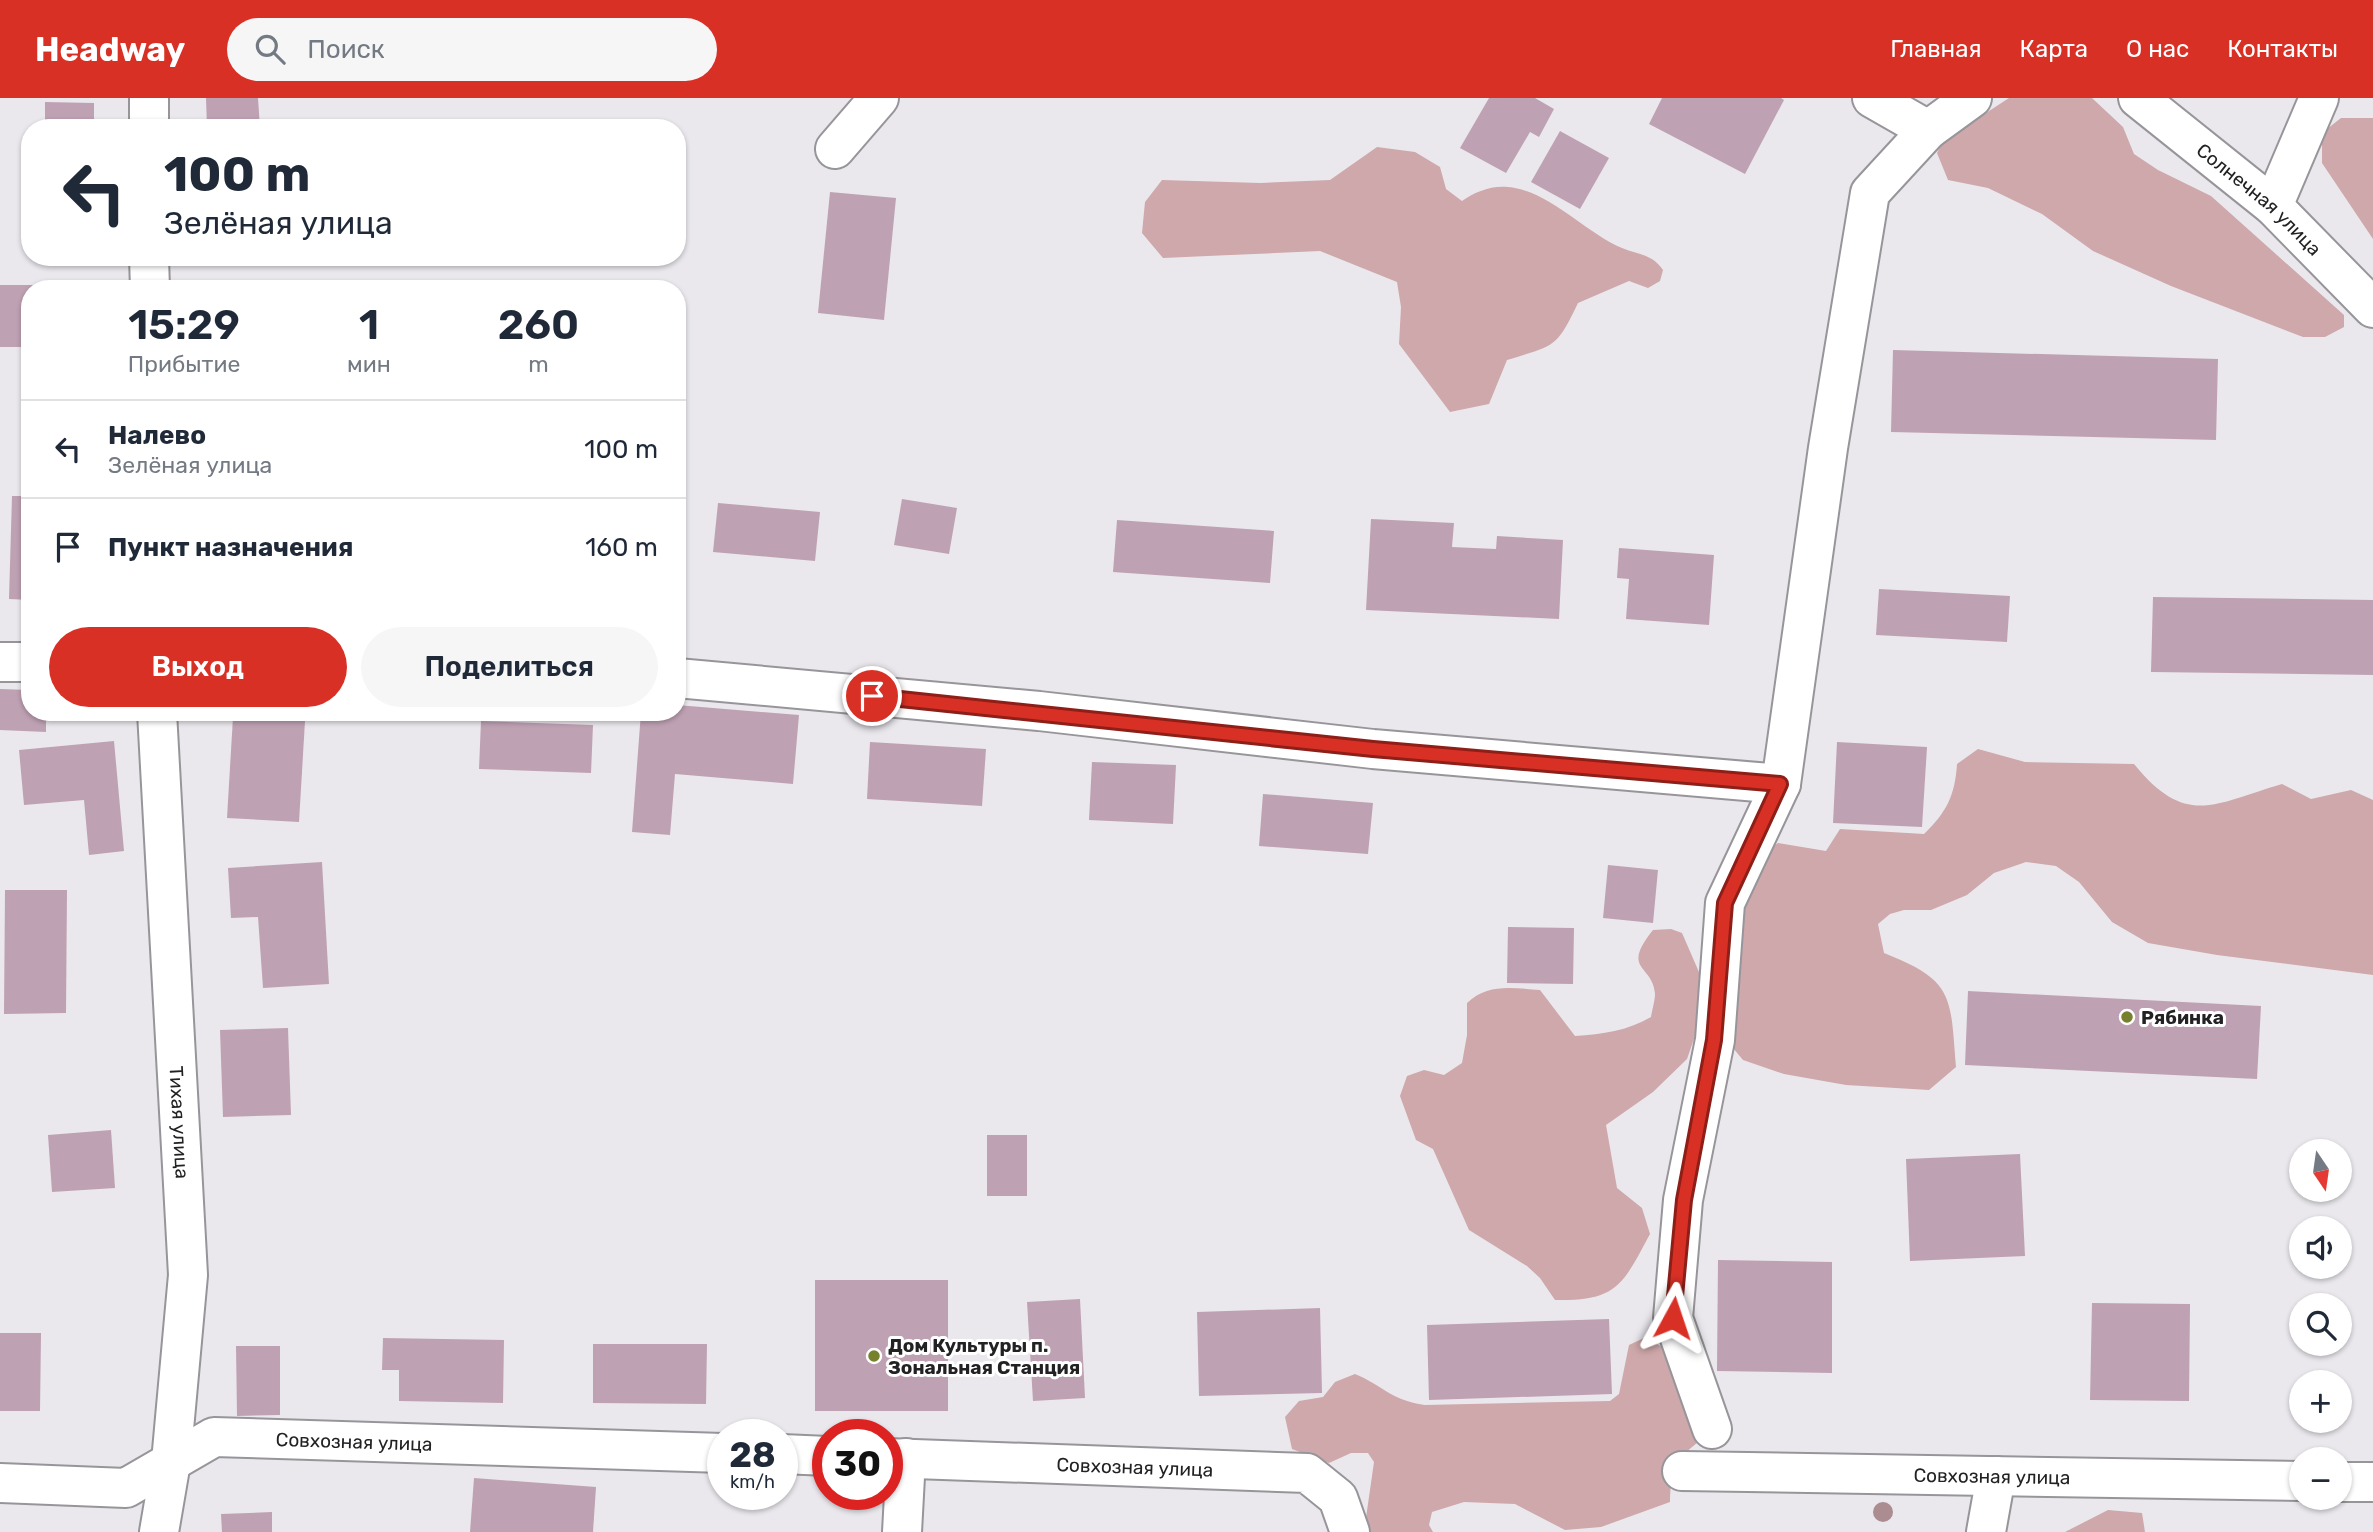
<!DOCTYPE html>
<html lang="ru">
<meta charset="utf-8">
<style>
body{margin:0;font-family:Rubik,sans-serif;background:#f6f6f7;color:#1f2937;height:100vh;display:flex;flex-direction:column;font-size:26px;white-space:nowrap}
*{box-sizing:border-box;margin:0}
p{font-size:23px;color:#747a83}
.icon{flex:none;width:38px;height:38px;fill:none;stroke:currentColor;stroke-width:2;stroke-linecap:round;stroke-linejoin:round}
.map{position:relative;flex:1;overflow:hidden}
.panel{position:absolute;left:21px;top:182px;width:665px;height:441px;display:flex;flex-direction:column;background:#fff;border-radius:28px;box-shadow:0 2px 5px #0004}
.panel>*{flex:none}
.hud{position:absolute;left:21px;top:21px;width:665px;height:147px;border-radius:28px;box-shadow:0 2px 5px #0004;background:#fff;color:#1f2937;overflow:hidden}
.needle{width:46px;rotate:167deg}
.fabs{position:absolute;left:2289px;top:1041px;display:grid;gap:14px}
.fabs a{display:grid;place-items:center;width:63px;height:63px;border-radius:50%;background:#fff;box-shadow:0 2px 5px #0004;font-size:35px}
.speed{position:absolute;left:707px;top:1321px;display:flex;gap:14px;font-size:35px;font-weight:700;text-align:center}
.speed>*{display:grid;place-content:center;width:91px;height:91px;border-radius:50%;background:#fff;box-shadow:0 2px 5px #0004;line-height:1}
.speed small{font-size:18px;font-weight:400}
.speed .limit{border:10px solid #d22;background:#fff;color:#111}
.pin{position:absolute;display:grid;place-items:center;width:60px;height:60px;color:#fff;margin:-30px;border:4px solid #fff;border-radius:50%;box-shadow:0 2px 7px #0007}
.me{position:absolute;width:77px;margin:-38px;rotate:5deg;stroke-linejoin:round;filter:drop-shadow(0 0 5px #0008)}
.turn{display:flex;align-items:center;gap:24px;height:147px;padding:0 28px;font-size:32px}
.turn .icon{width:91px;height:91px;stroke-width:2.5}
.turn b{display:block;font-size:49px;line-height:60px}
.eta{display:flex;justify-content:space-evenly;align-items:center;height:119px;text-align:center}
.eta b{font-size:42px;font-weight:600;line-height:49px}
.button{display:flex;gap:14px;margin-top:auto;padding:14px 28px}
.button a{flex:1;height:80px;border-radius:42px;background:#d93025;color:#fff;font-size:28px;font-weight:600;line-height:80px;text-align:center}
.button a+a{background:#f6f6f7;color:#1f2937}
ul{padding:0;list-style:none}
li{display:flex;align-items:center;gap:21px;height:98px;padding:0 28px;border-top:2px solid #e0e1e3}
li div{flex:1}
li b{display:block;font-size:26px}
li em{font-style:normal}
header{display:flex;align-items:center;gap:42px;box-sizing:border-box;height:98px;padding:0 35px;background:#d93025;color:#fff}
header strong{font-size:33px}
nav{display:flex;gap:38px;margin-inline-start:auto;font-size:24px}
.search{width:490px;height:63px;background:#f6f6f7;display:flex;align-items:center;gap:18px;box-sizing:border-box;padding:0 24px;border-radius:38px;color:#747a83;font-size:26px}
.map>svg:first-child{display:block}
.forest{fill:#cea8aa}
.building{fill:#bfa1b4}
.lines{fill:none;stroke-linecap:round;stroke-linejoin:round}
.minor-casing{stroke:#97959a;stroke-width:42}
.minor{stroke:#fff;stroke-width:38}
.tree{fill:#aa8c91}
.route-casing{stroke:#8d1f18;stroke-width:18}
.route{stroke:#d93025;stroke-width:12}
.poi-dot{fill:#77812d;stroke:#fff;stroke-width:2.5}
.labels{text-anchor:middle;stroke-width:6;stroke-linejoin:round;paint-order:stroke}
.street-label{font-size:19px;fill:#222123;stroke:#fff}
.poi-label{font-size:19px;font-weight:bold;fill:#222123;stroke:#fff;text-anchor:start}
</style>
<header>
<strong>Headway</strong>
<div class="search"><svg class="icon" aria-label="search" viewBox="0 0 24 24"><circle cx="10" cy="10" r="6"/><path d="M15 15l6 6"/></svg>Поиск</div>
<nav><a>Главная</a><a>Карта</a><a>О нас</a><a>Контакты</a></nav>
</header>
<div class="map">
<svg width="2373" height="1434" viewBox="0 0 2373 1434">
<rect width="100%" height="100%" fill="#eae8ed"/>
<g class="forest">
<path d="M2009,0H2092L2123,29L2134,56L2158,72L2211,98L2344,217V229L2325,239H2303L2171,188L2093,153L2042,116L1988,90L1948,82L1937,55L1943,43Z"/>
<path d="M2341,20H2373V141L2322,65V35Z"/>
<path d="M1377,49L1415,54L1440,69L1446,91L1462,103C1474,94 1492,87 1508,89C1550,93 1584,134 1622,150C1639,157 1652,156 1663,172L1660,183L1648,190L1629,183L1578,205C1556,251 1555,247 1507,262L1489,306L1450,314L1399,246L1401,209L1397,184L1320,153L1163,160L1142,135L1145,104L1162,82L1260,85L1330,82Z"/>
<path d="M1978,651L2025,664L2134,666C2186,730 2214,706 2282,686L2311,701L2351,692L2373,702V877L2217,857L2148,845L2112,824L2079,784L2056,768L2026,764L1994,775L1967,797L1931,812H1904L1890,816L1878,826L1884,855C1955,883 1950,898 1956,969L1929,992L1846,987L1784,976L1743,962L1728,944L1733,818L1757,759L1778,745L1826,753L1840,731L1924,736C1947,714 1955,697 1957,666Z"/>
<path d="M1671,831L1682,835L1702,881L1697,932L1687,961L1653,994L1606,1027L1617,1090L1642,1110L1650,1136C1622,1188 1617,1203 1555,1202L1540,1180L1527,1168L1469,1132L1433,1051L1416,1042L1400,998L1407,978L1424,972L1444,977L1462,965L1467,937V905C1488,885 1512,890 1540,892L1575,938C1603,936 1627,933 1651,919C1652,912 1655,903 1655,896C1653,866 1620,873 1653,832Z"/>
<path d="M1644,1240C1690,1256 1690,1298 1703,1340C1675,1362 1671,1369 1670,1404L1601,1429L1565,1432L1515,1406L1464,1404L1432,1414L1429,1427L1433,1434H1364L1374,1364L1368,1355H1351L1329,1365L1292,1351L1285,1319L1299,1303L1323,1299L1335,1284L1355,1276C1384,1288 1390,1302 1425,1307L1610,1303L1619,1296L1629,1247Z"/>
<path d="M2108,1412L2142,1415L2145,1434H2065Z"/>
</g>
<g class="building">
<path d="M206,0H258L260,30H207Z"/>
<path d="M1489,0H1535L1554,11L1539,39L1530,34L1506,75L1460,50Z"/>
<path d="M1662,0H1781L1784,2L1745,76L1649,26Z"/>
<path d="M45,4L94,5V30H45Z"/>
<path d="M1560,33L1609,60L1580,111L1531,84Z"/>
<path d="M830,94L896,100L884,222L818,215Z"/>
<path d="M0,187H64V191H30V249H0Z"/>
<path d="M1893,252L2218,261L2216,342L1891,334Z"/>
<path d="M12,398H30V502L9,501Z"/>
<path d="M902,401L957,410L949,456L894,447Z"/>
<path d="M718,405L820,414L815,463L713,454Z"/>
<path d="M1371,421L1454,425L1452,449L1496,451L1497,438L1563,442L1559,521L1366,512Z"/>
<path d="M1117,422L1274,433L1270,485L1113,474Z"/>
<path d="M1619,450L1714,457L1709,527L1626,521L1629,481L1617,480Z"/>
<path d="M1879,491L2010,498L2007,544L1876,537Z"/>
<path d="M2153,499L2373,502V577L2151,574Z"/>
<path d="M0,591L30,592V614H46V634L0,632Z"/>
<path d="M677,607L799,617L793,686L675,676L670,737L632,734L641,614H677Z"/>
<path d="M233,619L305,623L299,724L227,720Z"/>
<path d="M481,623L593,627L591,675L479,671Z"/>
<path d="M114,643L124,753L89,757L84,702L24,707L19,652Z"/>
<path d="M870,644L986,651L982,708L867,701Z"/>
<path d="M1837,644L1927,649L1922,729L1833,725Z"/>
<path d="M1092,664L1176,667L1173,726L1089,722Z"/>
<path d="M1263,696L1373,705L1368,756L1259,748Z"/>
<path d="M322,764L329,886L263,890L258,819L231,820L228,770Z"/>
<path d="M1608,767L1658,772L1653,825L1603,820Z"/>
<path d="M5,792H67L66,915L4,916Z"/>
<path d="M1508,829L1574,830L1573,886L1507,885Z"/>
<path d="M1968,893L2261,908L2257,981L1965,967Z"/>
<path d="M288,930L291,1017L223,1019L220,932Z"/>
<path d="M111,1032L115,1090L52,1094L48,1037Z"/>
<rect x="987" y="1037" width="40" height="61"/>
<path d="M2020,1056L2025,1158L1910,1163L1906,1061Z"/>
<path d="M1718,1162L1832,1164V1275L1717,1273Z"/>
<rect x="815" y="1182" width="133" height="131"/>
<path d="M1080,1201L1085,1300L1033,1303L1027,1204Z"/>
<path d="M2092,1205L2190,1206L2189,1303L2090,1302Z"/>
<path d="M1320,1210L1322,1295L1199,1298L1197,1214Z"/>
<path d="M1609,1221L1612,1296L1429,1302L1427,1227Z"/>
<path d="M0,1235H41L40,1313H0Z"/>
<path d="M383,1240L504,1242L503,1305L399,1303V1272H382Z"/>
<path d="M593,1246H707L706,1306L593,1305Z"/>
<path d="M236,1248H280V1317L237,1318Z"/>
<path d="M474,1380L596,1389L593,1434H470Z"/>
<path d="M272,1414V1434H222L221,1416Z"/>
</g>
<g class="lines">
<g class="minor-casing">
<g id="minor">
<path d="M149,0V30"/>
<path d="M1872,0L1928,32"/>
<path id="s1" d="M2138,0L2273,108L2373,210"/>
<path d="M835,51L879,0"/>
<path d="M2273,108L2319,0"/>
<path d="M149,159L150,191"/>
<path d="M0,564H30"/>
<path d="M677,580L1039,613L1373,651L1781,686"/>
<path id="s2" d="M157,614L188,1177L171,1364L159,1434"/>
<path d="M1712,1331L1673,1220L1683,1102L1715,942L1725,805L1781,686L1828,350L1870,95L1928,32L1972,0"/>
<path d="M782,1356L828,1358"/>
<path id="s3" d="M887,1360L1307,1375L1338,1400L1350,1434"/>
<path id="s4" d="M1682,1373L2301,1383"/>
<path d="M2340,1384H2373"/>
<path id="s5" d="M0,1385L126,1390L214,1339L723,1355"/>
<path d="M902,1434L906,1360"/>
<path d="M1986,1434L1996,1378"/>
</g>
</g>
<use href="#minor" class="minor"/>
</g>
<circle class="tree" cx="1883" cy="1414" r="10"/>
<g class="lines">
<g class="route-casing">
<path id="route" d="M872,598L1373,651L1780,686L1725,805L1714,942L1684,1102L1673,1220"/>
</g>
<use href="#route" class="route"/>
</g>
<g class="poi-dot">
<circle cx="2127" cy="919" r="7"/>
<circle cx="874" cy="1258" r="7"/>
</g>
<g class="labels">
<g class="street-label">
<text dy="7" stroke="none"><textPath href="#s1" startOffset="158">Солнечная улица</textPath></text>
<text dy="7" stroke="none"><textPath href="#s2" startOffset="411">Тихая улица</textPath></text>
<text dy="7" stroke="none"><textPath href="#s5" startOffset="368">Совхозная улица</textPath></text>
<text dy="7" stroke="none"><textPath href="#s3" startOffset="248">Совхозная улица</textPath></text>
<text dy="7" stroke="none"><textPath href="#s4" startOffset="310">Совхозная улица</textPath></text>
</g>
<g class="poi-label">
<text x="2141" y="926">Рябинка</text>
<text x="888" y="1254">Дом Культуры п.<tspan x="888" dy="22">Зональная Станция</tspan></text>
</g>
</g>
</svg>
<div class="fabs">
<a><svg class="needle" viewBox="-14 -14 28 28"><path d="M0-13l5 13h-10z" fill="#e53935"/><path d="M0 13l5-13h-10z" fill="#747a83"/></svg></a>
<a><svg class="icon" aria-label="sound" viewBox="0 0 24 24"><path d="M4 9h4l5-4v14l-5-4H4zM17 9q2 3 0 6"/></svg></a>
<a><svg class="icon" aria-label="search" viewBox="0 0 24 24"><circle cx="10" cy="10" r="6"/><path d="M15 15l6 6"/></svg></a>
<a>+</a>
<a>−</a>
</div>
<div class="speed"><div>28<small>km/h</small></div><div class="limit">30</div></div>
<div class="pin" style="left:872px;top:598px;background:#d93025"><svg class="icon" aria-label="arrive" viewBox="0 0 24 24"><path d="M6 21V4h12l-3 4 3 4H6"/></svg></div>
<svg class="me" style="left:1673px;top:1220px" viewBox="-20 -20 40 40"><path d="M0-17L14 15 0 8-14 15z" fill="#d93025" stroke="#fff" stroke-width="4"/></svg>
<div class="hud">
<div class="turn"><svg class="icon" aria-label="left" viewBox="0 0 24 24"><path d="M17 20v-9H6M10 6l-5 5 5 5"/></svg><div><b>100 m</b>Зелёная улица</div></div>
</div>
<section class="panel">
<div class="eta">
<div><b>15:29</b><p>Прибытие</p></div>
<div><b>1</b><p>мин</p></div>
<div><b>260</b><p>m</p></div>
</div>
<ul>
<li><svg class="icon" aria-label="left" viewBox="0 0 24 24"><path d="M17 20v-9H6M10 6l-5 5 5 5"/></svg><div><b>Налево</b><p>Зелёная улица</p></div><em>100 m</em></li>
<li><svg class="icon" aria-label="arrive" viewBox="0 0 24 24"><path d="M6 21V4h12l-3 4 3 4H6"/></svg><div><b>Пункт назначения</b></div><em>160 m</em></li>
</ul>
<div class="button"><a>Выход</a><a>Поделиться</a></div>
</section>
</div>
